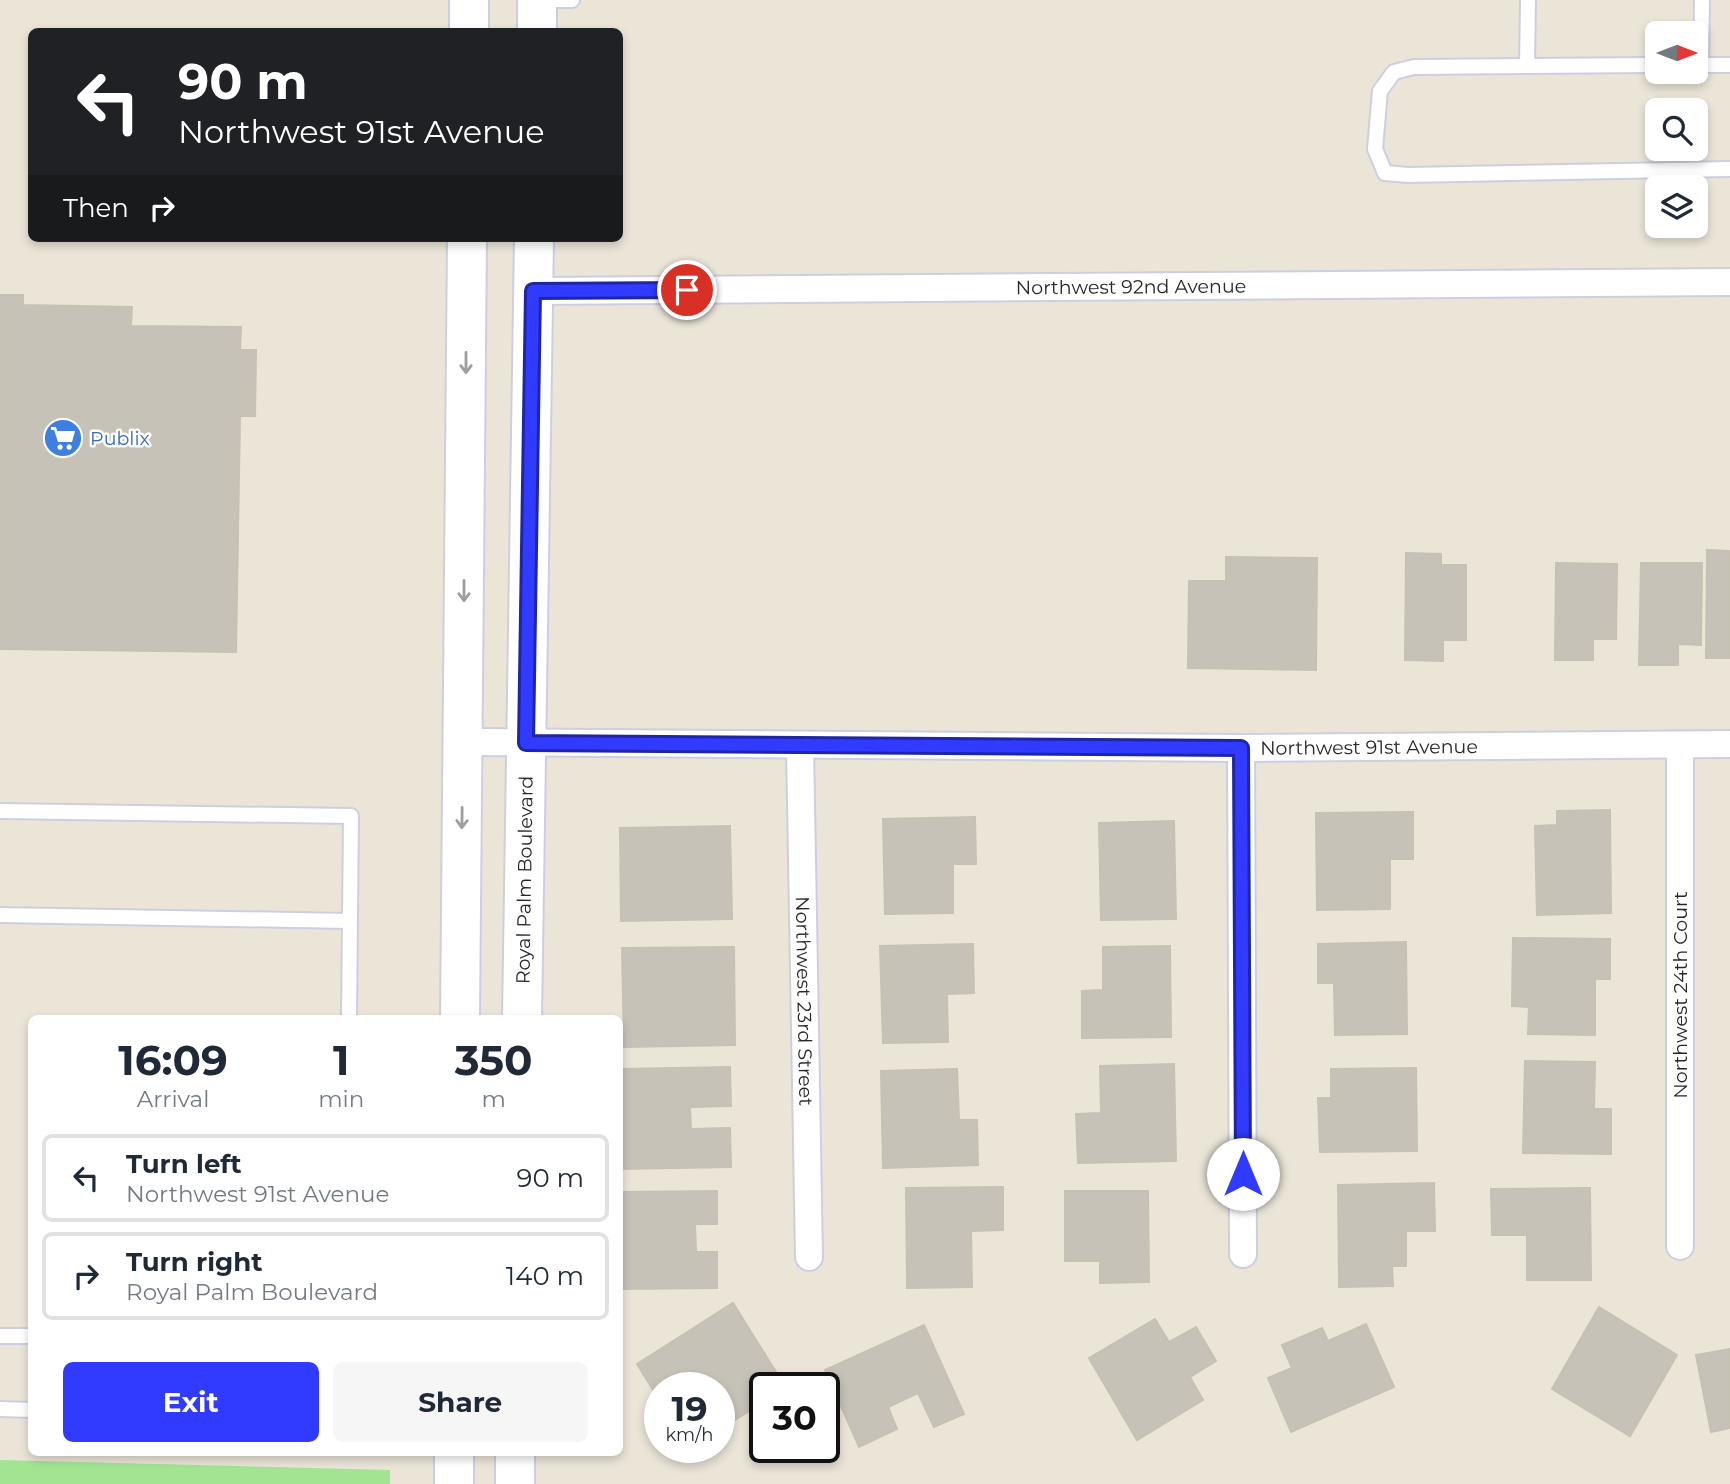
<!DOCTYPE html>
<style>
body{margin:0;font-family:Montserrat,sans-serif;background:#f6f6f7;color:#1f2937;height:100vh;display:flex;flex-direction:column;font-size:26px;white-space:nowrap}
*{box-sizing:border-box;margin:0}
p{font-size:23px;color:#747a83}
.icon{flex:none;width:38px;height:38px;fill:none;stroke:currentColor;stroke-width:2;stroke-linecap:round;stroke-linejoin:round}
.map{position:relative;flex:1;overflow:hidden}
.sheet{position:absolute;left:28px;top:1015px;width:595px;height:441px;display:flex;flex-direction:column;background:#fff;border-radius:10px;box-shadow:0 4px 10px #0003}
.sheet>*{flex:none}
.banner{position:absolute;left:28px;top:28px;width:595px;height:214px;border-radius:10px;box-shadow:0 4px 10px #0003;background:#202124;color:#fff;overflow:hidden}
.needle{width:46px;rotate:90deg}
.buttons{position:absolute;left:1645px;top:21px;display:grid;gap:14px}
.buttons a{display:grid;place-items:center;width:63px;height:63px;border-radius:10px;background:#fff;box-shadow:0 4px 10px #0003;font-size:35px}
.speed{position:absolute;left:644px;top:1372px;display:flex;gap:14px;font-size:35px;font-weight:700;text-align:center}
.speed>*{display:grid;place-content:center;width:91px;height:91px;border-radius:50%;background:#fff;box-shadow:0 4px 10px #0003;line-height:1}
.speed small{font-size:18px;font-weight:400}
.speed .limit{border:4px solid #111;border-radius:10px;background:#fff;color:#111}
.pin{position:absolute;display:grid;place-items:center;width:60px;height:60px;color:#fff;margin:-30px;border:4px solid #fff;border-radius:50%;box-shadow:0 2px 7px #0007}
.me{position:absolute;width:77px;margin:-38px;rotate:0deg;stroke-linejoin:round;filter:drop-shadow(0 0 5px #0008)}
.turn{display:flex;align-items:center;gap:24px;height:147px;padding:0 35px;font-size:32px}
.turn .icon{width:91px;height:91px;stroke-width:2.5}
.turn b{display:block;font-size:49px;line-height:60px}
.then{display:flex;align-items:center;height:66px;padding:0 35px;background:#0003;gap:14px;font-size:26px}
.eta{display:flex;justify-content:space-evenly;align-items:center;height:119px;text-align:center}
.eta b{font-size:42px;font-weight:700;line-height:49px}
.action{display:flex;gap:14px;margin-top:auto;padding:14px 35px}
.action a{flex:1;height:80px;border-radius:10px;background:#303bff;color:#fff;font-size:28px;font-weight:700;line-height:80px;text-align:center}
.action a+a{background:#f6f6f7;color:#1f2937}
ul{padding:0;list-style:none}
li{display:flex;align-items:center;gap:21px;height:88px;margin:0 14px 10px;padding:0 21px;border:4px solid #e0e1e3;border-radius:10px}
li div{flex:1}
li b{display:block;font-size:26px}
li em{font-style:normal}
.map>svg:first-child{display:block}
.green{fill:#a2e492}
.building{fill:#c6c2b8;stroke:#c6c1b2;stroke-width:2}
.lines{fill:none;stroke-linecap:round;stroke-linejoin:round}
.service-casing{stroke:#cdcee1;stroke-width:18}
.minor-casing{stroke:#cdcee1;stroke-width:30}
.secondary-casing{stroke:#cdcee1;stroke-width:42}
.service{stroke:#fff;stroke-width:14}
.minor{stroke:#fff;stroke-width:26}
.secondary{stroke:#fff;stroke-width:38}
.oneway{stroke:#9e9e9e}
.route-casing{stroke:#1f26a6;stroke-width:18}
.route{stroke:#303bff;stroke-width:12}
.labels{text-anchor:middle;stroke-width:5;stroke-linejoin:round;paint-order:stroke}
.street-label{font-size:19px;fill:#272727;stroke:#fff}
.shop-label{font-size:19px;fill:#366cbe;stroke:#fff;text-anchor:start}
</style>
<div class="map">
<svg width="1730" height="1484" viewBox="0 0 1730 1484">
<rect width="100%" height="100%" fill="#ebe5d8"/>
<path class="green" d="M0,1460L390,1470V1484H0Z"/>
<g class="building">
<path d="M0,295H23V305L132,307L131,326L241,327L240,350H256L255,416H240L236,652L0,649Z"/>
<path d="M1707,550L1730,551V658H1706Z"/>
<path d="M1406,553L1441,554V565H1466V640H1443V661L1405,660Z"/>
<path d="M1226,557L1317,558L1316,670L1188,668L1189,581H1226Z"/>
<path d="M1556,563L1617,564L1616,639H1593V660H1555Z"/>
<path d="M1641,563H1702L1701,645L1678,644V665H1639Z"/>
<path d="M1610,810L1611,913L1537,915L1535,826L1557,825V811Z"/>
<path d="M1413,812V859H1390V909L1317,910L1316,813Z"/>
<path d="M975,817L976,864H953V913L885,914L883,819Z"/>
<path d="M1174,821L1176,919L1101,920L1099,823Z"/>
<path d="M730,826L732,919L621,921L620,828Z"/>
<path d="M1513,938L1610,939V979H1595V1035L1528,1034L1529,1007L1512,1006Z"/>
<path d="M1406,942L1407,1034L1335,1035L1334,983H1318V944Z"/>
<path d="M973,944L974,993L947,994L948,1042L883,1043L880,946Z"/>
<path d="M1170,946L1171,1037L1082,1038V991L1103,990V947Z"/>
<path d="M734,947L735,1045L624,1047L622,948Z"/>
<path d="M1525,1061L1595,1062L1594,1109H1611V1154L1523,1153Z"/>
<path d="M1174,1064L1176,1161L1078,1163L1076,1114L1101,1113L1100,1066Z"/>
<path d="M730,1067L731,1106L690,1107L691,1129L730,1128L731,1167L620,1169V1069Z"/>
<path d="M1416,1068L1417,1151L1320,1152L1318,1098H1331V1069Z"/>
<path d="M957,1069L959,1120H977L978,1165L883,1168L881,1071Z"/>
<path d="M1434,1183L1435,1231H1406V1266H1392L1393,1286L1339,1287L1338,1185Z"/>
<path d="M1003,1187V1230L971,1231L972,1287L907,1288L906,1188Z"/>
<path d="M1590,1188L1591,1280H1527V1235H1492L1491,1189Z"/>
<path d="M717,1191V1224H695L696,1252H717V1288L622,1289L621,1192Z"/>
<path d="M1065,1191H1148L1149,1282L1100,1283V1261H1065Z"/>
<path d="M733,1303L786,1388H765V1401L719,1430V1388H660V1401L637,1364Z"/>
<path d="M1599,1307L1677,1355L1630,1436L1552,1389Z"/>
<path d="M1155,1319L1169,1342L1196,1327L1216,1361L1190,1377L1203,1400L1137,1440L1089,1358Z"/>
<path d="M1366,1324L1394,1387L1291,1432L1268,1378L1292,1368L1282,1345L1322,1328L1328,1341Z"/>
<path d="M924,1325L964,1414L934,1427L918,1393L888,1407L897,1429L859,1447L825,1370Z"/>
<path d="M1730,1349V1428L1711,1432L1696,1355Z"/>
</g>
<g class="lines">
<g class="service-casing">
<g id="service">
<path d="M538,0H572"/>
<path d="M1657,65L1414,67L1394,72L1380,91L1375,149L1385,173L1408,175L1730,169"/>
<path d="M1696,65H1730"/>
<path d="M1701,65L1702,0"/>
<path d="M1527,66L1528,0"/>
<path d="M0,811L351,816L349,1018"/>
<path d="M0,915L350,921"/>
<path d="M0,1336H32"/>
<path d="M0,1409L32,1410"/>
</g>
</g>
<g class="minor-casing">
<g id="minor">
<path id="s1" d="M533,291L1730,282"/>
<path id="s2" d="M463,742L1241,748L1730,744"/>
<path id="s3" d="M800,745L809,1257"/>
<path d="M1680,745V1246"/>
<path d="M1241,748L1243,1254"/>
</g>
</g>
<g class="secondary-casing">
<g id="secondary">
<path d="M469,32V0"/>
<path d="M537,32V0"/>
<path d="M460,1018L467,238"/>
<path id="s4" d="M522,1018L534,238"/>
<path d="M454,1484V1452"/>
<path d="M515,1484V1452"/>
</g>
</g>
<use href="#service" class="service"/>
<use href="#minor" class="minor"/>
<use href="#secondary" class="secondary"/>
</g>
<defs><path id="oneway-shaft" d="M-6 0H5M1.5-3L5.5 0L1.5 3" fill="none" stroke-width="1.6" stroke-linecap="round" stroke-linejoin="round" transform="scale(1.75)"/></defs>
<g class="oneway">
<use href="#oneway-shaft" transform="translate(466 363) rotate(90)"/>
<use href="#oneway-shaft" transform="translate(464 591) rotate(90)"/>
<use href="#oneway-shaft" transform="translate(462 818) rotate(91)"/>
</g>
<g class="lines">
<g class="route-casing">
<path id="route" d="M687,290L533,291L526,743L1241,748L1243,1174"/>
</g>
<use href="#route" class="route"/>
</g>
<defs>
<g id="supermarket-disc" transform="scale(2.0125)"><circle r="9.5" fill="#3f7fe0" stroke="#fff"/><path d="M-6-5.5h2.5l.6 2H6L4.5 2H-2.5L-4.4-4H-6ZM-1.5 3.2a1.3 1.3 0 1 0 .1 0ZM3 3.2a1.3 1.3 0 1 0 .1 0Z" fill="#fff"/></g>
</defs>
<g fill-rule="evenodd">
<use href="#supermarket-disc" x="63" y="438"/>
</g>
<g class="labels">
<g class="street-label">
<text dy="7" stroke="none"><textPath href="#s1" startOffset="598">Northwest 92nd Avenue</textPath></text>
<text dy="7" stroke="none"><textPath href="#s2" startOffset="906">Northwest 91st Avenue</textPath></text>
<text dy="7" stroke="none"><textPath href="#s4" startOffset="138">Royal Palm Boulevard</textPath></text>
<text transform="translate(1680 995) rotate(-90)" y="7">Northwest 24th Court</text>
<text dy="7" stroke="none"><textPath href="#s3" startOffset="256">Northwest 23rd Street</textPath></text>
</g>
<g class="shop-label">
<text x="90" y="445">Publix</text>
</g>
</g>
</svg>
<div class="buttons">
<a><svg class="needle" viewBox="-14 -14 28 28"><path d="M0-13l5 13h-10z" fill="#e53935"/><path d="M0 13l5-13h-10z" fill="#747a83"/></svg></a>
<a><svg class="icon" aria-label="search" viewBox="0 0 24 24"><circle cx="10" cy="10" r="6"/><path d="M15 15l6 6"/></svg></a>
<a><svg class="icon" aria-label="layers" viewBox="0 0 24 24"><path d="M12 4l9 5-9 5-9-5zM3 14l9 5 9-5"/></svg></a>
</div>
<div class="speed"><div>19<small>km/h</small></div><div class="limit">30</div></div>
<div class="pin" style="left:687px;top:290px;background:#d93025"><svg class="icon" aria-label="arrive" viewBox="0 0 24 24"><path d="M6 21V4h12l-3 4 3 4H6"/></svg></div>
<svg class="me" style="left:1243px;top:1174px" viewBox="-20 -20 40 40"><circle r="19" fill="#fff"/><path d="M0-13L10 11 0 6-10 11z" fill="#303bff"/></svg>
<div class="banner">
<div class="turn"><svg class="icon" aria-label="left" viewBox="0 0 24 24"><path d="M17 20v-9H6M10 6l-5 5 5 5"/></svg><div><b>90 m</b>Northwest 91st Avenue</div></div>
<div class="then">Then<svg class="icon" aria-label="right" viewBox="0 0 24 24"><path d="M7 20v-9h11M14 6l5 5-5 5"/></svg></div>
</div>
<section class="sheet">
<div class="eta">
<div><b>16:09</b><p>Arrival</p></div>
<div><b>1</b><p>min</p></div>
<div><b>350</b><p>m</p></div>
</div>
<ul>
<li><svg class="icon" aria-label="left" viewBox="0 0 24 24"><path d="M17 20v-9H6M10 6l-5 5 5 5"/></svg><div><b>Turn left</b><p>Northwest 91st Avenue</p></div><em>90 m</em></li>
<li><svg class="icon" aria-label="right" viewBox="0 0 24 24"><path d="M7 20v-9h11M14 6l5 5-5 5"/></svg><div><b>Turn right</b><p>Royal Palm Boulevard</p></div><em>140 m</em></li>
</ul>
<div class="action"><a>Exit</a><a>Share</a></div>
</section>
</div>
